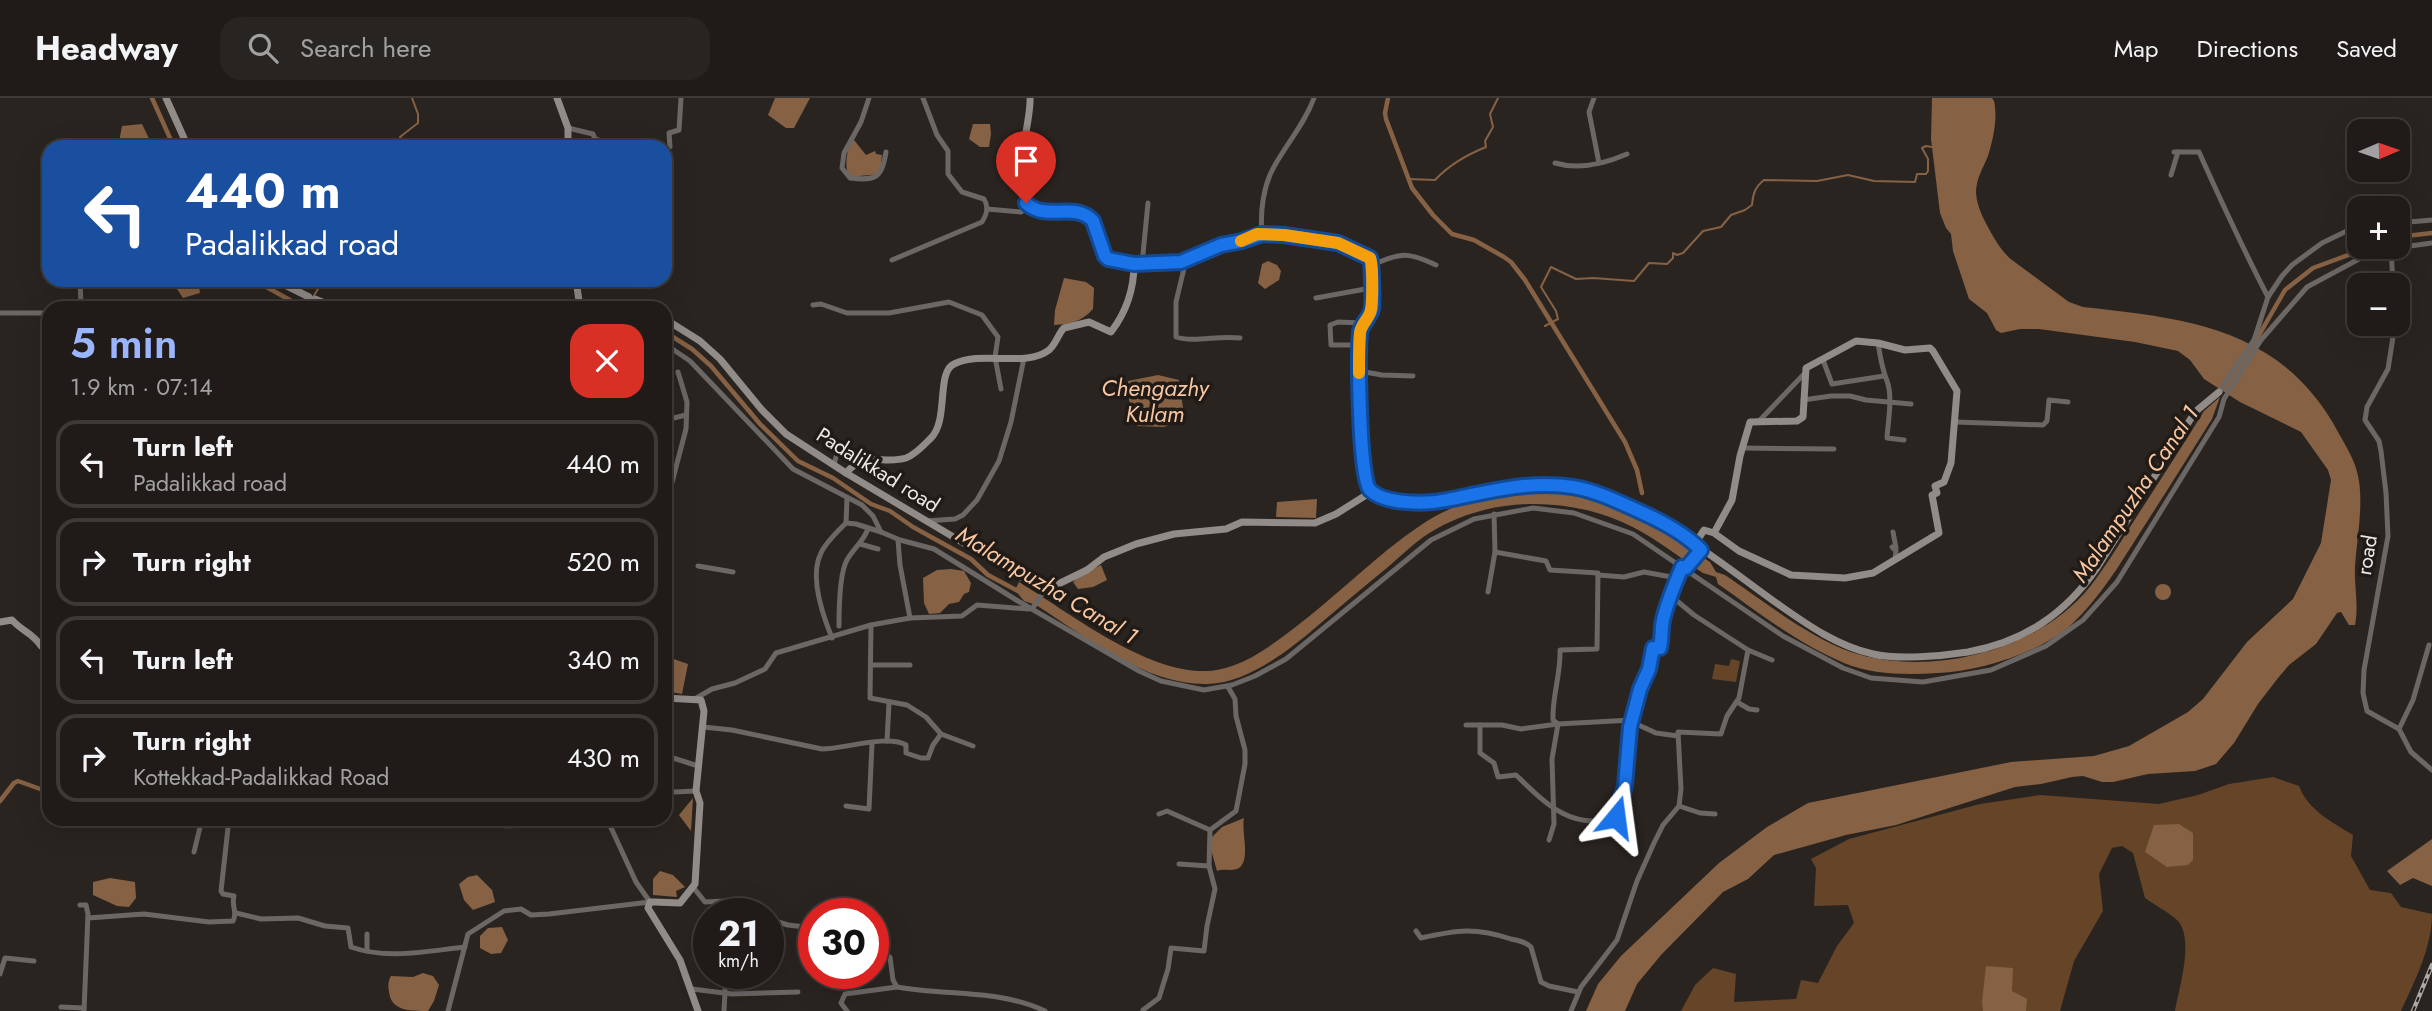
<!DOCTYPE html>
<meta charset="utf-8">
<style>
body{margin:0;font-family:Jost,sans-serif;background:#282421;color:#f1f3f6;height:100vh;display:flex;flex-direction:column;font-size:26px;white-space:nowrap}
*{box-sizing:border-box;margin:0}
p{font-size:23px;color:#a2a1a2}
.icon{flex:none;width:38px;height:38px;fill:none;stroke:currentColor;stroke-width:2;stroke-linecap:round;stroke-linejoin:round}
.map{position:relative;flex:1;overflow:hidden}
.drawer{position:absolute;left:42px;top:203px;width:630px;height:525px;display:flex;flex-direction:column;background:#201b18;border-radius:21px;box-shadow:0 7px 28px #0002,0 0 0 2px #3d3937}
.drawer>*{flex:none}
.hud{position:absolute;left:42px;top:42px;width:630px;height:147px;border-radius:21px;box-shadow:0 7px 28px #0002,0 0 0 2px #3d3937;background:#1a4fa0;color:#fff;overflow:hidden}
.needle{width:46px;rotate:88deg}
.fabs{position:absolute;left:2347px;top:21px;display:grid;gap:14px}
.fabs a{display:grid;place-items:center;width:63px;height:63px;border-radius:14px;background:#201b18;box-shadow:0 7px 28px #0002,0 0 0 2px #3d3937;font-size:35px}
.speed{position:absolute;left:693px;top:800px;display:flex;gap:14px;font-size:35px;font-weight:700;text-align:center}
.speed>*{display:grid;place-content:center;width:91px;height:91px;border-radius:50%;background:#201b18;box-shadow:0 7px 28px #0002,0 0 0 2px #3d3937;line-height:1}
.speed small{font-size:18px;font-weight:400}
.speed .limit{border:10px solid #d22;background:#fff;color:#111}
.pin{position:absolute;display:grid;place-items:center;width:60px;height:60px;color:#fff;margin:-72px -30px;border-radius:50% 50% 50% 0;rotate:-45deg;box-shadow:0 0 7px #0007}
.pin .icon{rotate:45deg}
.me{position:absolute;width:77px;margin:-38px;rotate:16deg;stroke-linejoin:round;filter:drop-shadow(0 0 5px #0008)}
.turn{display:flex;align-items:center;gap:24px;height:147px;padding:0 28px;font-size:32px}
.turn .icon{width:91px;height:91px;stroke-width:2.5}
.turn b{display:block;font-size:49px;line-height:60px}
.round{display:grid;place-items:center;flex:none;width:74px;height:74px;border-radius:21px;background:#282421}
.head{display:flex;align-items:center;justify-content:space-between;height:119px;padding:0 28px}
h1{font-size:42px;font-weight:600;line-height:52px;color:#9ab5fd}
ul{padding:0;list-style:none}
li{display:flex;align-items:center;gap:21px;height:88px;margin:0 14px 10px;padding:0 14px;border:4px solid #3d3937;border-radius:21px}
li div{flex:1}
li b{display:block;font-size:26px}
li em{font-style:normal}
header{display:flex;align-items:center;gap:42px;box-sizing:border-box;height:98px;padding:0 35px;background:#201b18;border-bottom:2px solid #3d3937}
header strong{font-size:33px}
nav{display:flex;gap:38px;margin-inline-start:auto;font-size:24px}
.search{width:490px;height:63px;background:#282421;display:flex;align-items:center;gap:18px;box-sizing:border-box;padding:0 24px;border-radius:21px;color:#a2a1a2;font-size:26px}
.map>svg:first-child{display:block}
.green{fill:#664428}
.water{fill:#866144}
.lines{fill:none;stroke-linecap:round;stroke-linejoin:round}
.stream{stroke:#866144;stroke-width:2}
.canal{stroke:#866144;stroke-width:4.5}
.street{stroke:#6a6765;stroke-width:5}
.secondary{stroke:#918c88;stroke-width:7}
.rail-casing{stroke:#ada8a5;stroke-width:4.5}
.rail{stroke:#201b16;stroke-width:2;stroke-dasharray:5;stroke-linecap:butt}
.route-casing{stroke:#114b97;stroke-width:18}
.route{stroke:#1a73e8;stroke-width:12}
.slow{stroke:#f59e0b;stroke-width:12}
.labels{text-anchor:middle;stroke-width:7;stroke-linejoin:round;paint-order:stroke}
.street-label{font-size:21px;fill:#ece8e5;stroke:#201b16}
.water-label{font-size:23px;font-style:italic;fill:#f8c6a0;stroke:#201b16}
</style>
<header>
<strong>Headway</strong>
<div class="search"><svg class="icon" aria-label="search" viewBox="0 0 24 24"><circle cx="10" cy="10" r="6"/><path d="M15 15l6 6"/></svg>Search here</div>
<nav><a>Map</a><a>Directions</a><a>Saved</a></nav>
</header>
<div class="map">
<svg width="2432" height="913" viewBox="0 0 2432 913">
<rect width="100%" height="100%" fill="#2a2420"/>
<g class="green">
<path d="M1731,561L1740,563L1736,584L1712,581L1715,566L1729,568Z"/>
<path d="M2273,679L2299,688C2308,712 2332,724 2353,737L2351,758L2370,792L2391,795L2401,809L2432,816C2432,849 2415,883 2401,913H2175C2179,890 2195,840 2177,822C2168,814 2155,807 2145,800L2133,755L2122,748L2112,750L2099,776L2103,813L2074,863L2060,913H1681L1695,887L1713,870L1736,876L1734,904L1796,901L1801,882L1818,885L1837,848L1854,825L1848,807L1814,808L1816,770L1811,761L1849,741L1980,706L2040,697L2159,706L2198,697L2229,686Z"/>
</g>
<g class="water">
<path d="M775,0H810L794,30H786L768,17Z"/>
<path d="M1932,0H1992L1994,3C1998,20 1993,42 1988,58C1983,70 1976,81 1976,95C1977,108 1983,120 1989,131C1995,142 2002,154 2012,162L2069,204L2083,209C2184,220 2276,229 2333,325C2343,344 2356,361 2359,383C2363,411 2357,440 2355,468C2354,487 2359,508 2355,527H2349L2341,514L2337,515L2316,546L2289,567L2278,580L2258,606L2234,645L2216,666L2195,673L2148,676L2113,684H2102L2083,678L2072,679L2041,686L2015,689L1896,727L1846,737L1774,757L1748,781L1723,794L1661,857L1637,886L1625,913H1586L1598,886L1621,858L1719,765L1767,729L1808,705L2011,664L2094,658L2129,648L2188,614L2203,601L2247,544L2293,501L2321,445L2331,382L2328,372L2301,334L2240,304L2204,281L2190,262L2178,253L2135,244L2039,231H2020L2001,235L1996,232L1987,215L1969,201L1953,153L1951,136L1946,130L1940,115L1931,41Z"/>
<path d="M142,26L153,49H136L119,44L122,28Z"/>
<path d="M973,26H990L991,36L989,49H980L969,41Z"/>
<path d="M854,42L866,57L875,53L876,56L882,57L880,76L849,79C844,67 847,56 850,43Z"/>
<path d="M1268,163L1277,167L1281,173L1279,182L1265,191L1258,185L1262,166Z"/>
<path d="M1064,180L1086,184L1094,190L1093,211C1081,224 1071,226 1054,227L1055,212Z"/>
<path d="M171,182H198L200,195L183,200Z"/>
<path d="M1158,277L1179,282L1183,310L1176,324L1164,329L1137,328C1131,313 1127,299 1128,283Z"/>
<path d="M2220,299L2212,321C2188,359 2165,396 2141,433C2120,466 2100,500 2071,527C2040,555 1979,573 1938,575C1907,577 1873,577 1844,565C1798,546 1758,514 1718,486L1716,479L1703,475C1677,458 1651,436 1622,424C1565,399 1494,399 1438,430C1419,440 1404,455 1388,469C1363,489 1339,510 1315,530C1287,554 1246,585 1208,586C1144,587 1088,540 1036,507L1024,503L1015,492L1019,484C1068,514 1140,570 1198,573C1235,575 1265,552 1293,531C1337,498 1376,457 1421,427C1484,384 1572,383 1639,417C1663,430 1686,449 1710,464L1716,474L1725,477C1762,502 1810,540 1851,554C1929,580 2036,554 2089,490C2107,467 2123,440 2139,415C2161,381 2183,347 2204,313Z"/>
<path d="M1317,401L1316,420L1276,419L1277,404Z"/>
<path d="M1101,467L1107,482L1093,489L1078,491L1073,484L1078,479Z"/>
<path d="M951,471L964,473L971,485L969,494L964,496L959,504L949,506L940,515L929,516L924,505L923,480L937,472Z"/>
<circle cx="2163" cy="494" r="8"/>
<path d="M665,558L688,566L682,596L665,593Z"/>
<path d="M693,700L691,733L679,717Z"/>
<path d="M1244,720C1241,733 1251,762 1239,770C1232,774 1225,770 1217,773L1212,755V739L1222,729Z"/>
<path d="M2179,726L2193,735V762L2188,767L2167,769L2145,754L2154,727Z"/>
<path d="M2432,741V788L2413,780L2400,787L2387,773Z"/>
<path d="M660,773L673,777L685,789L676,793L677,799L653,797V781Z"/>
<path d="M477,777L492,792L495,804L473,812L464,802L459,786L468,779Z"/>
<path d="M110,780L135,784L136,800L129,809L117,808L93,797V784Z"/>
<path d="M502,829L508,842L501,855L491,856L480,850V838L488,830Z"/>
<path d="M1986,868L2013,870L2012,893L2027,901L2026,913H1983L1982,904Z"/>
<path d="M423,875L433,878L439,887L434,903L428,913C410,913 391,913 389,894C388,887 388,884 391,878L413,879Z"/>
</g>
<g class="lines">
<g class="stream">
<path d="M405,49L400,39L418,25V16L412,0"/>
<path d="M1408,81L1435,82C1450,66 1466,57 1486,49L1485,43L1493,29L1490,16L1498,0"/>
<path d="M311,203L323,182"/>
<path d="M1545,228L1558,221L1556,213L1541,189L1551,169L1576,181L1593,180L1634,183L1649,165L1667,166L1673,160V155L1677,157L1683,155L1703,133L1721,129L1731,117L1745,112L1752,107C1753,96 1755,89 1764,82L1817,83L1848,77L1874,83L1915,84L1917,76H1926L1928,73V61L1922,50L1926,48L1932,49"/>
</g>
<g class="canal">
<path d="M152,0L174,49"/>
<path d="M1388,0L1385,15L1386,21L1412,90L1433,117L1452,136L1474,142L1504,159L1511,164L1525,182L1625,344L1637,372L1642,395"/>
<path d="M2398,139L2432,135"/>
<path d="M259,182L263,187L304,210"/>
<path d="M665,234L692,251L711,268L760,326L798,363L833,380L871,406L890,413L913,429L971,461L988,477L1018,493"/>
<path d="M2251,251L2285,192L2313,170L2370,149"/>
<path d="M0,703L14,685L18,683L43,692L49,684"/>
</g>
<g class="street">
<path d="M869,0L861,24L844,55L842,70L850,80C876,83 882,80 886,54"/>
<path d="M1594,0L1589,14L1599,65"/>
<path d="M568,30L593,36L595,41L608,45L611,49"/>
<path d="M665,50L670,49L669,35L679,32L681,0"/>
<path d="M2174,54H2199C2221,103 2243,151 2268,199"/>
<path d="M1555,65C1579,72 1604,66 1627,56"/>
<path d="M2171,77L2178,54"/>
<path d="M987,111L1021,114L1029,108"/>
<path d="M2398,125L2432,122"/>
<path d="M1262,136C1260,114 1263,87 1275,67C1288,44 1305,25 1314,0"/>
<path d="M2391,150L2393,187"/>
<path d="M892,162L982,124C987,116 989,109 984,101L962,94L948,76V53L937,37L923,0"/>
<path d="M1186,162L1176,204V239C1194,245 1219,237 1240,240"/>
<path d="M1372,164L1377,165C1403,154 1410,155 1436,167"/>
<path d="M1134,166L1181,164L1221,147L1242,143L1257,136L1284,137L1338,145L1369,160C1372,164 1373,207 1371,213C1368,222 1361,226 1360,237C1358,265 1357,373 1371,394"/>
<path d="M1142,166L1148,105"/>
<path d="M80,182L81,207"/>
<path d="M1316,200L1371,190"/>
<path d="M813,207L821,206L847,215H889L949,204L982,217L998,239L995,259L1001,291"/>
<path d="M73,210L81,207L204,210"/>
<path d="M234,210H241"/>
<path d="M0,215H49"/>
<path d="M2395,226L2388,271L2367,309L2365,322L2379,343L2381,353L2386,395L2388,438L2364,572L2363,595L2367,613L2399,631L2411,654L2432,672"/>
<path d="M1878,245C1880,258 1882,271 1887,283C1893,299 1888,323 1887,340L1904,342"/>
<path d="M665,246L690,263L793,371L862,407L873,418L881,434L900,442L934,451L1018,503L1139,573L1161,583L1204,592L1232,587L1255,578L1286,561L1431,442L1474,421L1533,410L1574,415L1633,436L1783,538L1843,570L1871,580L1923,584L1991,572L2046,548L2083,522L2117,484L2219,319L2224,301L2261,242L2307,189L2374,153L2432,145"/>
<path d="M1360,247H1331L1330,227L1338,224L1362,225"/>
<path d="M1823,262L1832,286L1884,278"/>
<path d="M1359,273L1382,277L1413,278"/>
<path d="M2219,294L2254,242L2268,199L2282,178L2292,167L2322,145L2353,130L2359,129"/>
<path d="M1803,302L1831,298H1850L1866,302L1911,306"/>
<path d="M665,322L686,317"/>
<path d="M1760,322L1805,275"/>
<path d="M1956,324L2043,327L2047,323L2049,302L2068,304"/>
<path d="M665,344L670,351L665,367"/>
<path d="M1742,350L1834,351"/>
<path d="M834,367L838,351H845L870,361"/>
<path d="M665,411L686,331L687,304L678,274"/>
<path d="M926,423L955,421L963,417L977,402L999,363L1011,324L1024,260"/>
<path d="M846,425L847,400"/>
<path d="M1893,434L1896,450L1892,449L1896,453L1895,461"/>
<path d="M898,442L900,467L910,520"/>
<path d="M860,446L878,451"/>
<path d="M1495,454L1546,463L1550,472L1598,475L1597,551L1560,552C1561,576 1552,598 1553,622L1558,626L1552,661L1554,726L1549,742"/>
<path d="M698,468L733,474"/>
<path d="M1686,470L1701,452"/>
<path d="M1598,477L1624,479L1644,474L1677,480"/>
<path d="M1488,494L1495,454L1494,416"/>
<path d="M1032,511L1044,493"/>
<path d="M871,527L870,600L907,607L926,619L941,636L973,648"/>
<path d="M839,528C839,512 839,476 847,462C853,451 863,444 868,431"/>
<path d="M832,540C823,518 809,478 821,455C826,444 838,433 846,425L856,426L881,434"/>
<path d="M1748,552L1772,562"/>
<path d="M872,567H910"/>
<path d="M693,602L712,591L735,585L765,571L776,555L871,527L910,520L962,518L977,507L1029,511"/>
<path d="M1737,604L1749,611L1757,612"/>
<path d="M1466,627H1502L1521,631L1558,626L1632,622V624L1656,635L1678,638"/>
<path d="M1480,627V655L1494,665L1498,679L1516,677C1545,705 1572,734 1616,719L1625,688L1630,629L1640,591L1649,571L1653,550H1660C1664,532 1664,516 1671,498"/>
<path d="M703,629L732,632L822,651C844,651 888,636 906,647V655L921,660H928L933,647L941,636"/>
<path d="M2399,631L2413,602L2429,547"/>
<path d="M887,643L889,605"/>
<path d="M665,669L670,659L698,668"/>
<path d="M674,694L696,693"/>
<path d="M846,708L869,711L872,646"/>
<path d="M1679,708L1700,715L1715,716"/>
<path d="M1159,716L1167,713L1210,732"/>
<path d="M470,721C496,732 527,728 553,721"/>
<path d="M1210,732L1236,713L1245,666V652L1236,618L1235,601L1228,589"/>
<path d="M194,754L202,721"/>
<path d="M1179,766L1209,768"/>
<path d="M693,789L705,804L726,803C735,816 744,811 757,816"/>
<path d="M80,807H86L88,816L84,913"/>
<path d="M236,815L261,821L298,820L325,828L348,830L351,849C387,862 428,853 465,849"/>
<path d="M88,820L144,816L209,824L233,823C238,814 231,808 234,798L223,796L221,793L229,721"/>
<path d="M768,821L788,827L814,830"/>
<path d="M1416,833L1421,840C1457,832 1475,829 1511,841C1519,843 1525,843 1531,849L1541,884L1549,888L1578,894"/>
<path d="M873,852L890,859L893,882L897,889C946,898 999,891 1045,913"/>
<path d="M367,853V836"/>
<path d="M0,876L5,860L34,863"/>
<path d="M692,891L732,896L798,894"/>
<path d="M61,909L84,910"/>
<path d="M1143,912L1159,900L1168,871L1171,850L1204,853L1207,828L1215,791L1209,768L1210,732"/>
<path d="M448,913L468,836L504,813L521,811L531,817L549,816L650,804L636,784L607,721"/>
<path d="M724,913L726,875"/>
<path d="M847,913L841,905L845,896L897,889"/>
<path d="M1571,913L1581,889L1617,842L1637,783L1654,745L1663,727L1679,708L1681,691L1678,634L1721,636L1727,618L1739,600L1748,552L1694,517L1671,498L1682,469"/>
</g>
<g class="secondary">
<path d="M166,0L188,49"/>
<path d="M557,0L568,30V49"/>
<path d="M275,182L309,199"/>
<path d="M576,182L580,210"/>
<path d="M315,201L337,210"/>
<path d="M560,210H620"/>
<path d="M665,221L700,243L720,261L762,312L786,336L846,375L1044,493L1087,472L1104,459L1136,446L1174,436L1226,431L1242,424L1315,425L1336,416L1371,394C1387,399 1404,405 1422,406C1437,406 1454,400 1469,397C1502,390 1540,383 1574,390C1648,404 1715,461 1775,504C1805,525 1836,548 1873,556C1898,562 1942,558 1968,554C2024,544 2065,516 2097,470L2195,314L2219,294"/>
<path d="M846,375C866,352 883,367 906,360C915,357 924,347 931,340C949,322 936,274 954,266C982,252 1026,270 1049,252C1056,246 1058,236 1064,230L1089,224L1111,234C1127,213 1134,192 1134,166L1108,161L1105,158L1091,120C1070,108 1049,121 1032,111C1006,97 1032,24 1030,0"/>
<path d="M1695,446L1704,432L1714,435L1732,402L1740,358L1750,324L1797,323L1803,319L1806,270L1856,243L1878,245L1905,252L1930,250L1933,253L1957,293L1951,365L1944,384L1935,388L1937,395L1932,397L1939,435L1873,475L1845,480L1791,477L1739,453L1714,435"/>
<path d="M0,524L12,522C23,534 33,535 41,548L49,550"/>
<path d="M665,600L701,602L704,613L696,693L700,705L695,786L680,805L654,804H650L648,810L680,862L698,913"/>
</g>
<g class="rail-casing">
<path id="rail" d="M2413,913L2432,867"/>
</g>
<use href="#rail" class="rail"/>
</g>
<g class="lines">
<g class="route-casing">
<path id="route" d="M1026,105C1045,124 1075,103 1093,123L1105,158L1108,161L1134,166L1181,164L1221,147L1242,143L1262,136L1284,137L1338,145L1370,160C1372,164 1373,205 1372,211C1369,221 1362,225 1360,234C1358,255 1359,382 1370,392C1385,407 1428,406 1447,402C1488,394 1531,382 1573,389C1597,393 1621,405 1643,415C1663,424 1685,436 1701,452L1686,470L1682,469C1675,486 1667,504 1663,522C1661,531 1662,541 1660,550H1653L1649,571L1640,591L1630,629L1625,688L1616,719"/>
</g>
<use href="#route" class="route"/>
<path class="slow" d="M1241,143L1257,136L1284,137L1338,145L1370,160C1373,166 1373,208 1370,215C1367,223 1361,226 1360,235C1359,248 1359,262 1359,275"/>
</g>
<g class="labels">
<g class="street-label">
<text transform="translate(878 372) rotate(32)" y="7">Padalikkad road</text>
<text transform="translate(2367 457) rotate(-81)" y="7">road</text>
</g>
<g class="water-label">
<text x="1155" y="298">Chengazhy<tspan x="1155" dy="26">Kulam</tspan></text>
<text transform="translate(2135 396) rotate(-56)" y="8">Malampuzha Canal 1</text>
<text transform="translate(1047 487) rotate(31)" y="8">Malampuzha Canal 1</text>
</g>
</g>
</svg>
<div class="fabs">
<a><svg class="needle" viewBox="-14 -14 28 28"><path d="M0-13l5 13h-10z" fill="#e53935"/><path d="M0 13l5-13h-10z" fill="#a2a1a2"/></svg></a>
<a>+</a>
<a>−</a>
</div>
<div class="speed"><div>21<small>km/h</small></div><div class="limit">30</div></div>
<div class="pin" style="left:1026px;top:105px;background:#d93025"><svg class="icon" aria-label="arrive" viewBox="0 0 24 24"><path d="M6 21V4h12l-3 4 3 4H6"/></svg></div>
<svg class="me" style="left:1616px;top:719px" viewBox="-20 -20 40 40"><path d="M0-17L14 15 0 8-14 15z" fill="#1a73e8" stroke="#fff" stroke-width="4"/></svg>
<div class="hud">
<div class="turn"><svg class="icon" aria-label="left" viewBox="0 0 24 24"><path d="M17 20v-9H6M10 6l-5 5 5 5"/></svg><div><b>440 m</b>Padalikkad road</div></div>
</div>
<section class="drawer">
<div class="head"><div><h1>5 min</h1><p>1.9 km · 07:14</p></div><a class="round" style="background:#d93025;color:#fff"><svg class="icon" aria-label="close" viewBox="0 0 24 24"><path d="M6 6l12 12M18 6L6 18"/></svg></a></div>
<ul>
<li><svg class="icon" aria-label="left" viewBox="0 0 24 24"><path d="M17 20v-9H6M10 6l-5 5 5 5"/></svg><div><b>Turn left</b><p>Padalikkad road</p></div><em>440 m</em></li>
<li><svg class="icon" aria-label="right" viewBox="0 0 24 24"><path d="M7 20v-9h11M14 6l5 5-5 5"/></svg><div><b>Turn right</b></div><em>520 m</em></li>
<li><svg class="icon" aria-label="left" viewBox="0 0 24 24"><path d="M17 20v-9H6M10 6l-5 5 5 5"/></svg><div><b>Turn left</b></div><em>340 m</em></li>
<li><svg class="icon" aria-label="right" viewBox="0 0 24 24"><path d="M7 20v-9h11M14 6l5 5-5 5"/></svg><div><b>Turn right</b><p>Kottekkad-Padalikkad Road</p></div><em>430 m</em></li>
</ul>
</section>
</div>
